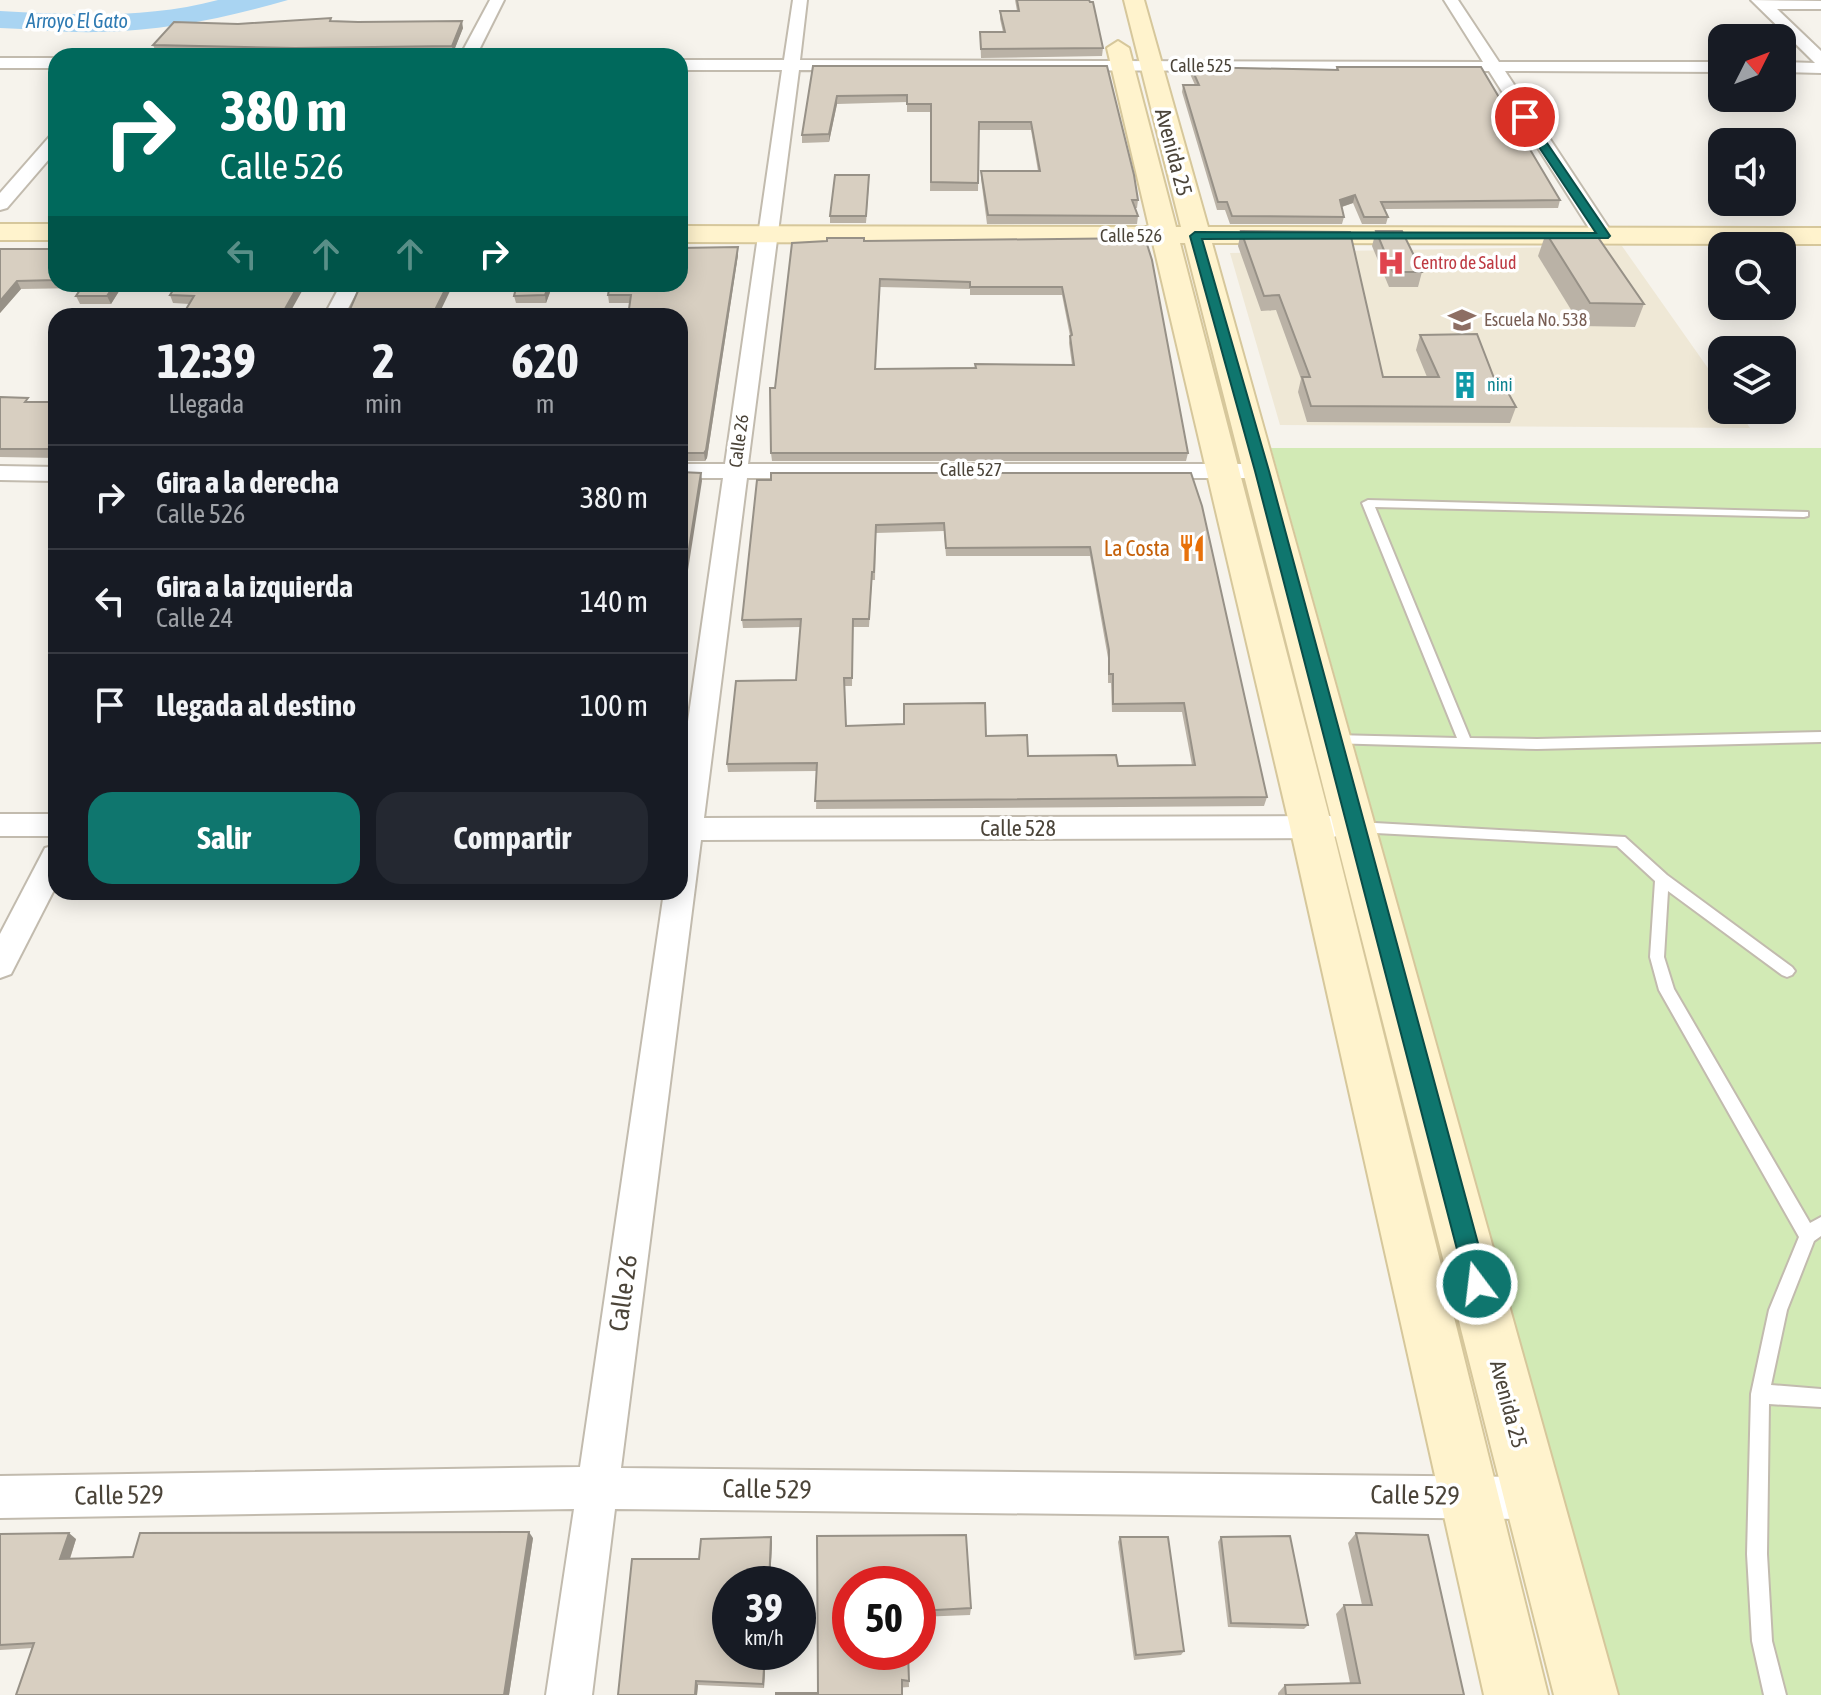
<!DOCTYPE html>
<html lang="es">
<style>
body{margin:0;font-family:"Asap Condensed",sans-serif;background:#242831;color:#f1f3f6;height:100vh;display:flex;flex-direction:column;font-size:30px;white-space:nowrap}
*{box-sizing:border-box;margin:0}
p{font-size:26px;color:#9ea1a6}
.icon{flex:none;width:44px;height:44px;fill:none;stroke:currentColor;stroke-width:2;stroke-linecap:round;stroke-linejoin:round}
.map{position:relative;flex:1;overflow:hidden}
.side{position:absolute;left:48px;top:308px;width:640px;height:592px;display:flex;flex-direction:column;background:#171b24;border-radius:24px;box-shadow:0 4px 20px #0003}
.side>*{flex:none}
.banner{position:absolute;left:48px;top:48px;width:640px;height:244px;border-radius:24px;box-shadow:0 4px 20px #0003;background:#00695c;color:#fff;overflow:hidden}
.needle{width:52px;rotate:48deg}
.controls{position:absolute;left:1708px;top:24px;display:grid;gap:16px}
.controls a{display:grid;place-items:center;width:88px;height:88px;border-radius:16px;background:#171b24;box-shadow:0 4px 20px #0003;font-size:40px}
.speed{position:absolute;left:712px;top:1566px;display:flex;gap:16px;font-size:40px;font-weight:700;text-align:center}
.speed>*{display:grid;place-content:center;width:104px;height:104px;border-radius:50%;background:#171b24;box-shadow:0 4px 20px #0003;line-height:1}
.speed small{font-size:20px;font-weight:400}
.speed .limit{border:12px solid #d22;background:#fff;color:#111}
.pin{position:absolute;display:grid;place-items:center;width:68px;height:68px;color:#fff;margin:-34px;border:4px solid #fff;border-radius:50%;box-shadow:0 2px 8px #0007}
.me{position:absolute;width:88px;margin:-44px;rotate:345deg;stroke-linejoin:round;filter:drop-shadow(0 0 6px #0008)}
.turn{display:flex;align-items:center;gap:28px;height:168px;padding:0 40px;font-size:36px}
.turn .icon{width:104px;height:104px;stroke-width:2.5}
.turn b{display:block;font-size:56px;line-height:68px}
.lanes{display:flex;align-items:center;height:76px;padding:0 40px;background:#0003;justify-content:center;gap:40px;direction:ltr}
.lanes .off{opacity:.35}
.eta{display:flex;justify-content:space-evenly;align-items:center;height:136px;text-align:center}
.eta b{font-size:48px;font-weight:700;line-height:56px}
.cta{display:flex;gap:16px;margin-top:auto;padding:16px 40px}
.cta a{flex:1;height:92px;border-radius:24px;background:#0f766e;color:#fff;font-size:32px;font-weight:700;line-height:92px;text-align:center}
.cta a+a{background:#242831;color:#f1f3f6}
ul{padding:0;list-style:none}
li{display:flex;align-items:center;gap:24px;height:104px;padding:0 40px;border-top:2px solid #363941}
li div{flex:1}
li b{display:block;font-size:30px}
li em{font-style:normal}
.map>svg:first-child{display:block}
.education{fill:#efe8d6}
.green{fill:#d2eab5}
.water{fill:#a9d4f2}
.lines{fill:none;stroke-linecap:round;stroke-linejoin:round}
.service-casing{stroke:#c2bbae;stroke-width:4}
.minor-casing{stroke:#c2bbae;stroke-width:4}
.secondary-casing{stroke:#d6c79b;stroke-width:4}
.service{fill:#fff;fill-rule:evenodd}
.minor{fill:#fff;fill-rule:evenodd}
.secondary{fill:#fff3cd;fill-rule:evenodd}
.wall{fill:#bab2a6;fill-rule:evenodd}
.shaded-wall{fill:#979187}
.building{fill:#d8cfc1;stroke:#979187;stroke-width:2;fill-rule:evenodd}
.route{fill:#0f766e;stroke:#0a4d48;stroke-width:2}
.labels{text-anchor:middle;stroke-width:7;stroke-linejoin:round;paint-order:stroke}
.far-street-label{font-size:18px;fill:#4b4439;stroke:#fff}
.far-health-label{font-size:18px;fill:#be3a42;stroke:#fff;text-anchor:start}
.far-education-label{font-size:18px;fill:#785e54;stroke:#fff;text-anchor:start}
.far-culture-label{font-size:18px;fill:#0d838f;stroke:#fff;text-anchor:start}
.far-water-label{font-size:20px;font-style:italic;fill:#2e7ab2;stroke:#fff}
.street-label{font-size:22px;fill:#4b4439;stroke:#fff}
.food-label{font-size:22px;fill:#c56008;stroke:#fff;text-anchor:end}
.near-street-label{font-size:26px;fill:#4b4439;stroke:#fff}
</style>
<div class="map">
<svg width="1821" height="1695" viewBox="0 0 1821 1695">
<rect width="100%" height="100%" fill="#f6f3ec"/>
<path class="education" d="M1622,246L1722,388V410H1738L1750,428L1280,425L1230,253Z"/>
<path class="green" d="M1271,448H1821V1695H1619Z"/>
<path class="water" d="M218,0H288C226,18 163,31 99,32C66,33 33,29 0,28V11C73,15 147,19 218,0Z"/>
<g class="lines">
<g class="service-casing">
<g id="service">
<path d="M1368,500L1808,512V516L1804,517L1375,507L1470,738L1537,739L1821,732V742L1537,749L1329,743L1327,740L1334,735L1457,738L1362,503Z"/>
<path d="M1357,822L1625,837L1667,875L1792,967L1795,971L1792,975L1787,977L1782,975L1668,891L1664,957L1674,989L1810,1223L1821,1217V1236L1814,1241L1787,1310L1771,1385L1821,1389V1407L1769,1404L1767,1554L1772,1641L1786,1695H1764L1752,1641L1747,1554L1751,1394L1769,1310L1799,1237L1659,990L1650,957L1655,881L1617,846L1357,832L1350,827Z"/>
</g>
</g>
<g class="minor-casing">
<g id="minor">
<path d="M490,0H504L476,56H460Z"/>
<path d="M793,0H807L800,60L1483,62L1444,0H1458L1499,62H1722V72L1505,71L1614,236L1604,242L1594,236L1489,71L799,70L748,464H1262L1270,466L1274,471L1270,476L1262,478H747L704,818L1330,816L1340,819L1345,827L1340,835L1330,838L701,840L621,1468L1534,1477L1549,1483L1555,1498L1549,1513L1534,1519L615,1509L592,1695H546L574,1509L0,1518V1476L580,1467L664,892H680V777L723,478H680V464H725L782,70H680V60H784Z"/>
<path d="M1751,0L1821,1V9H1777L1821,51V73L1782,72V62L1815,63Z"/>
<rect x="0" y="58" width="56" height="10"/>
<path d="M56,135V151L7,208L0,210V193L50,136Z"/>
<path d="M341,284H361L344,316H324Z"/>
<path d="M0,466L56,467V481L0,480Z"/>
<rect x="0" y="814" width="56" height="22"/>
<path d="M56,845V886L11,974L0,978V934L45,848Z"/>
</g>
</g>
<g class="secondary-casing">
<g id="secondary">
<path d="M1124,0H1144L1208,227L1821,228V244L1212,243L1618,1695H1554L1185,243H1180L1332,827L1548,1695H1484L1290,827L1153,243L680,242V226L1149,227L1107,48L1118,41L1129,48L1176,227H1181Z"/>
<rect x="0" y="224" width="56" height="16"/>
</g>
</g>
<use href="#service" class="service"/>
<use href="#minor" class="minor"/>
<use href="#secondary" class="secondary"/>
</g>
<g class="wall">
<path d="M1015,0H1089L1103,48L1102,56L981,58L980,32H1003L1000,19V11H1017Z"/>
<path d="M332,21L463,28L453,53L297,55L156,52L153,45L238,24Z"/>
<path d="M813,66H1107L1138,200L1137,208H1135L1138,216L1137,224H987L981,179V171H1038L1031,130H979L978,191H930L931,112H907V102L837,104L829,142L802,143V135Z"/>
<path d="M1191,67L1336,69L1337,67L1560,200L1558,208L1385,209L1388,217L1386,224H1362L1353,203L1342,207L1344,217L1342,224H1230L1225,210H1217L1182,92L1183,85H1195L1190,74Z"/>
<path d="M869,183L866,223H830V216Z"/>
<path d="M1241,231L1383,377H1427L1416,350L1420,335L1494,378L1516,407L1510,423L1307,422L1298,392L1301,379L1276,310L1261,311L1238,246Z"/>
<path d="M1376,231L1422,272L1418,287H1389L1372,246Z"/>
<path d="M1546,233L1644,304L1635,327L1581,326L1538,256Z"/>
<path d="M1145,238L1188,453L1186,461H772L771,453L775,388L864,241ZM880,287L970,289V295H1062L1070,336L1069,343L1072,365L875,369Z"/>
<path d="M0,249H56V284H306L189,304L173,303L170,295L176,286L121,288L111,304H80L76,296L82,288L21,289L0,313Z"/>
<path d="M738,255L707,458L705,461H680V316L630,303H609L608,295L610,286L552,287L546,303H516L514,296L516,287L451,289L361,284H680Z"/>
<path d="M0,397L30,402H56V458L0,457Z"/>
<path d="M1191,473L1267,797L1264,806L816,809L817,771L728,772L727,764L796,680L800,627L743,628L742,620L757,480ZM944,531L946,556H1090L1108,658V683H1111L1112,712H1182L1192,765L1118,766L1028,756L986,736L846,726L844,686H852L853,627H869L872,580H875L876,533Z"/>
<path d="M1356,1533L1464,1695H1278V1693L1285,1685L1350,1683L1336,1614L1344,1605H1362L1348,1543Z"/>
<path d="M0,1534L76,1539L70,1559L533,1538L509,1695H16L33,1648L0,1650Z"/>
<path d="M817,1536L971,1608L970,1615L918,1617V1584H850L908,1652L909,1687L818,1693Z"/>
<path d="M1120,1537L1184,1651L1181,1655L1134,1660L1118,1542Z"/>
<path d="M1221,1537L1308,1625L1304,1629L1228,1627L1218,1542Z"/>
<path d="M772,1542L770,1584H730L766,1652L764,1688L698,1685L697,1695H618L699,1559Z"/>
</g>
<g class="shaded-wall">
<path d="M462,21L463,28L453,53L452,46Z"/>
<path d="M837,96V104L829,142V134Z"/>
<path d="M1355,195L1353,203L1338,208L1340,200Z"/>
<path d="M738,247V255L707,458L705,461L704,453Z"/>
<path d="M17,281L21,289L0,313V301Z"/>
<path d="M115,284H120L121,288L111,304L107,296Z"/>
<path d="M299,284H306L288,316H281Z"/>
<path d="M448,284H450L451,289L438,316H432Z"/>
<path d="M549,284H552V287L546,303L545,295Z"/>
<path d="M701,473L702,481L680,621V605Z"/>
<path d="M529,1532L533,1538L509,1695H504Z"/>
<path d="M69,1533L76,1539L68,1564L60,1559Z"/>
<path d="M771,1537L772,1542L770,1584H769Z"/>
<path d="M765,1652H766L764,1688L763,1684Z"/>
<path d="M696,1681L698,1685L697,1695H695Z"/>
</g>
<g class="building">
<path d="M1017,0H1089L1090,2H1093L1103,48L981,49L980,32H1005L1000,11H1019Z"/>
<path d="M331,18L330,21L358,22L462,21L452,46L295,48L153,45L174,22L238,24Z"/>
<path d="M813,66H1107L1134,175L1138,200H1132L1138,216L988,215L981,171H1040L1031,122H979L978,183L931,182V104H907V95L837,96L829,134L802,135Z"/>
<path d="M1191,67L1338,70L1337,67H1481L1560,200L1381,202L1388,217H1364L1355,195L1340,200L1344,217L1232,216L1227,202H1218L1183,85H1199Z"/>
<path d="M835,175H869L866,216H830Z"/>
<path d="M1241,231L1350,232L1383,377H1439L1420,335L1477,334L1494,378H1500L1516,407L1311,406L1302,377H1310L1279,295L1264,296Z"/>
<path d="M1376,231H1402L1422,272H1393Z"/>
<path d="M1546,233H1595L1644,304L1590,303Z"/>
<path d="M827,238H864V241L1145,238L1152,260L1188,453H771L770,388H775L792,243L827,241ZM880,279L970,282V287H1062L1072,335L1070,336L1074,365L975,364L976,368L875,369Z"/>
<path d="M738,247L706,450L704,453H680V316H628L631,295H608L610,284H680V248Z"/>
<path d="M0,249H56V280L17,281L0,301Z"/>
<path d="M84,284H115L107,296H76Z"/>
<path d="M177,284H299L281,316H182L194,296L170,295Z"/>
<path d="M361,284H448L432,316H347Z"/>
<path d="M517,284H549L545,295L514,296Z"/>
<path d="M0,397L28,398L25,402H56V449H0Z"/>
<path d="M680,472L701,473L680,605Z"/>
<path d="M771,473H1191L1202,506L1267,797L815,801L817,763L727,764L736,681L796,680L801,619L742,620L757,480H771ZM944,523L946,548L1090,547L1109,650V674H1113V704L1184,703L1195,765L1118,766L1116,755L1028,756L1027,735L986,736L985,703L904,704V724L846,726L844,678H852L853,619H869L872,572H874L876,525Z"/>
<path d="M529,1532L504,1695H16L34,1643L0,1645V1534L69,1533L60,1559L133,1557L140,1533Z"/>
<path d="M1356,1533L1428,1535L1464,1695H1286L1285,1685L1360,1683L1344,1605H1372Z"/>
<path d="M966,1535L971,1608L918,1611V1584H850V1652H908L909,1681L902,1680V1695H776V1693H818L817,1536Z"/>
<path d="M1290,1536L1308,1625L1231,1623L1221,1537Z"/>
<path d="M771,1537L769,1584H730V1652H765L763,1684L696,1681L695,1695H618L632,1559H699L701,1539Z"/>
<path d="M1120,1537H1168L1184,1651L1136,1655Z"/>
</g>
<path class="route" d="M1525,114L1528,115L1610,236L1608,238L1202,239L1269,471L1489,1284L1486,1292L1477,1295L1469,1292L1466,1284L1255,471L1190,236L1195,232L1596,233L1519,117Z"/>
<defs>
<g id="hospital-bare" transform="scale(2.16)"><path d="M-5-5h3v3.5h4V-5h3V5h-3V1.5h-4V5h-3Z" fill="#e0444e" stroke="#fff" stroke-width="2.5" paint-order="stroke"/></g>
<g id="school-bare" transform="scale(2.16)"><path d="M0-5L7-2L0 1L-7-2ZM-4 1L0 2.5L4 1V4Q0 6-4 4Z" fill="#8d6e63" stroke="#fff" stroke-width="2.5" paint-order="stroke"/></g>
<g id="building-bare" transform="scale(2.16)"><path d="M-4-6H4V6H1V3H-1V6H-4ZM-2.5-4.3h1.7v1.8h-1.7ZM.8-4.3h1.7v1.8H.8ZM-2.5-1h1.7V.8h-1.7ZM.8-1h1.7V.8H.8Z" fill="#0f9aa8" stroke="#fff" stroke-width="2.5" paint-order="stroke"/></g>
<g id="restaurant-bare" transform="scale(2.16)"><path d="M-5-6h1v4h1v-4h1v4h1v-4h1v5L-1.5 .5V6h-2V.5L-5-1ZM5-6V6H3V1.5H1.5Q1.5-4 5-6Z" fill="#e8710a" stroke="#fff" stroke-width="2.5" paint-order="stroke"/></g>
</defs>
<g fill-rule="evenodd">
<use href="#hospital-bare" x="1391" y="263"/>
<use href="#school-bare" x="1462" y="320"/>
<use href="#building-bare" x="1465" y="385"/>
<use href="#restaurant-bare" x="1192" y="548"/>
</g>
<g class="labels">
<g class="far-street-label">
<text x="1201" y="72">Calle 525</text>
<text x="1131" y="242">Calle 526</text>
<text transform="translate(739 441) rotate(-82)" y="6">Calle 26</text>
<text x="971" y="476">Calle 527</text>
</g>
<g class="far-health-label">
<text x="1413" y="269">Centro de Salud</text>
</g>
<g class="far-education-label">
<text x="1484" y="326">Escuela No. 538</text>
</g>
<g class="far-culture-label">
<text x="1487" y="391">nini</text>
</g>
<g class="far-water-label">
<text x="77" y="28">Arroyo El Gato</text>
</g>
<g class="street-label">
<text transform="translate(1174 152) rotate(75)" y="8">Avenida 25</text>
<text x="1018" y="836">Calle 528</text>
<text transform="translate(1509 1404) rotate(75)" y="8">Avenida 25</text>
</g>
<g class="food-label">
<text x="1170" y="556">La Costa</text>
</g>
<g class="near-street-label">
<text transform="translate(623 1293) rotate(-82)" y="9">Calle 26</text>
<text transform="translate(767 1489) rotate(1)" y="9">Calle 529</text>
<text transform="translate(119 1495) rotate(-1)" y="9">Calle 529</text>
<text transform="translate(1415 1495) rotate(1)" y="9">Calle 529</text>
</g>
</g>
</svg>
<div class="controls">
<a><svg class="needle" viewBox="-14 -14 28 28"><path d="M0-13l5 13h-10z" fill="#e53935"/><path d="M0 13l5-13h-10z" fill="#9ea1a6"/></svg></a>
<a><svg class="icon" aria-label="sound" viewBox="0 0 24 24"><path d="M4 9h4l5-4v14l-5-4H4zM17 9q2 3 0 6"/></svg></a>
<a><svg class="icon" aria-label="search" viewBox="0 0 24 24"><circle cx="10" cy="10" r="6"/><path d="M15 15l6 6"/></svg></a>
<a><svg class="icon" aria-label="layers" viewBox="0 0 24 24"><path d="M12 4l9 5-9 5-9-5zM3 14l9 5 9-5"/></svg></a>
</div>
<div class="speed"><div>39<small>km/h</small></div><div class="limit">50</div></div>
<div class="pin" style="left:1525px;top:117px;background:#d93025"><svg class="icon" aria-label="arrive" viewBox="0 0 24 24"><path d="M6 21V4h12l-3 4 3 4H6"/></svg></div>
<svg class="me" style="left:1477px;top:1284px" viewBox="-20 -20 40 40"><circle r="17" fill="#0f766e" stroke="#fff" stroke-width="3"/><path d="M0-11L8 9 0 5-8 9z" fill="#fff"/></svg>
<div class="banner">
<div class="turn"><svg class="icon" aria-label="right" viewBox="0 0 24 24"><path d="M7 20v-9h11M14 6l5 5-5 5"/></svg><div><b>380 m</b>Calle 526</div></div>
<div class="lanes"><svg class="icon off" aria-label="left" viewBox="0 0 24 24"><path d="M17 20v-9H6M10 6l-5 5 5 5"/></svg><svg class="icon off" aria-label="ahead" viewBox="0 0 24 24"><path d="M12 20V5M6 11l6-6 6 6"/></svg><svg class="icon off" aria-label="ahead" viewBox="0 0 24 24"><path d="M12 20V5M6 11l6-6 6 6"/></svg><svg class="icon" aria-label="right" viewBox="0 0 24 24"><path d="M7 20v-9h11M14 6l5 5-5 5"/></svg></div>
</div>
<section class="side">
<div class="eta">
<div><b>12:39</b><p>Llegada</p></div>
<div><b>2</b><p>min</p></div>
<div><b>620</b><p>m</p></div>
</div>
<ul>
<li><svg class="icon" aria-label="right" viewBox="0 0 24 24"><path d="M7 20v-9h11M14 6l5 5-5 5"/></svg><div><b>Gira a la derecha</b><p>Calle 526</p></div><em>380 m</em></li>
<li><svg class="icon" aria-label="left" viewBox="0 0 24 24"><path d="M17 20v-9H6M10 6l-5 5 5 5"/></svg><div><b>Gira a la izquierda</b><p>Calle 24</p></div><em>140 m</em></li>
<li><svg class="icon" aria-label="arrive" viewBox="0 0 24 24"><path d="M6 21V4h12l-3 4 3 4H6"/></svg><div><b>Llegada al destino</b></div><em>100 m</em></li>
</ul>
<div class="cta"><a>Salir</a><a>Compartir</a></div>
</section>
</div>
